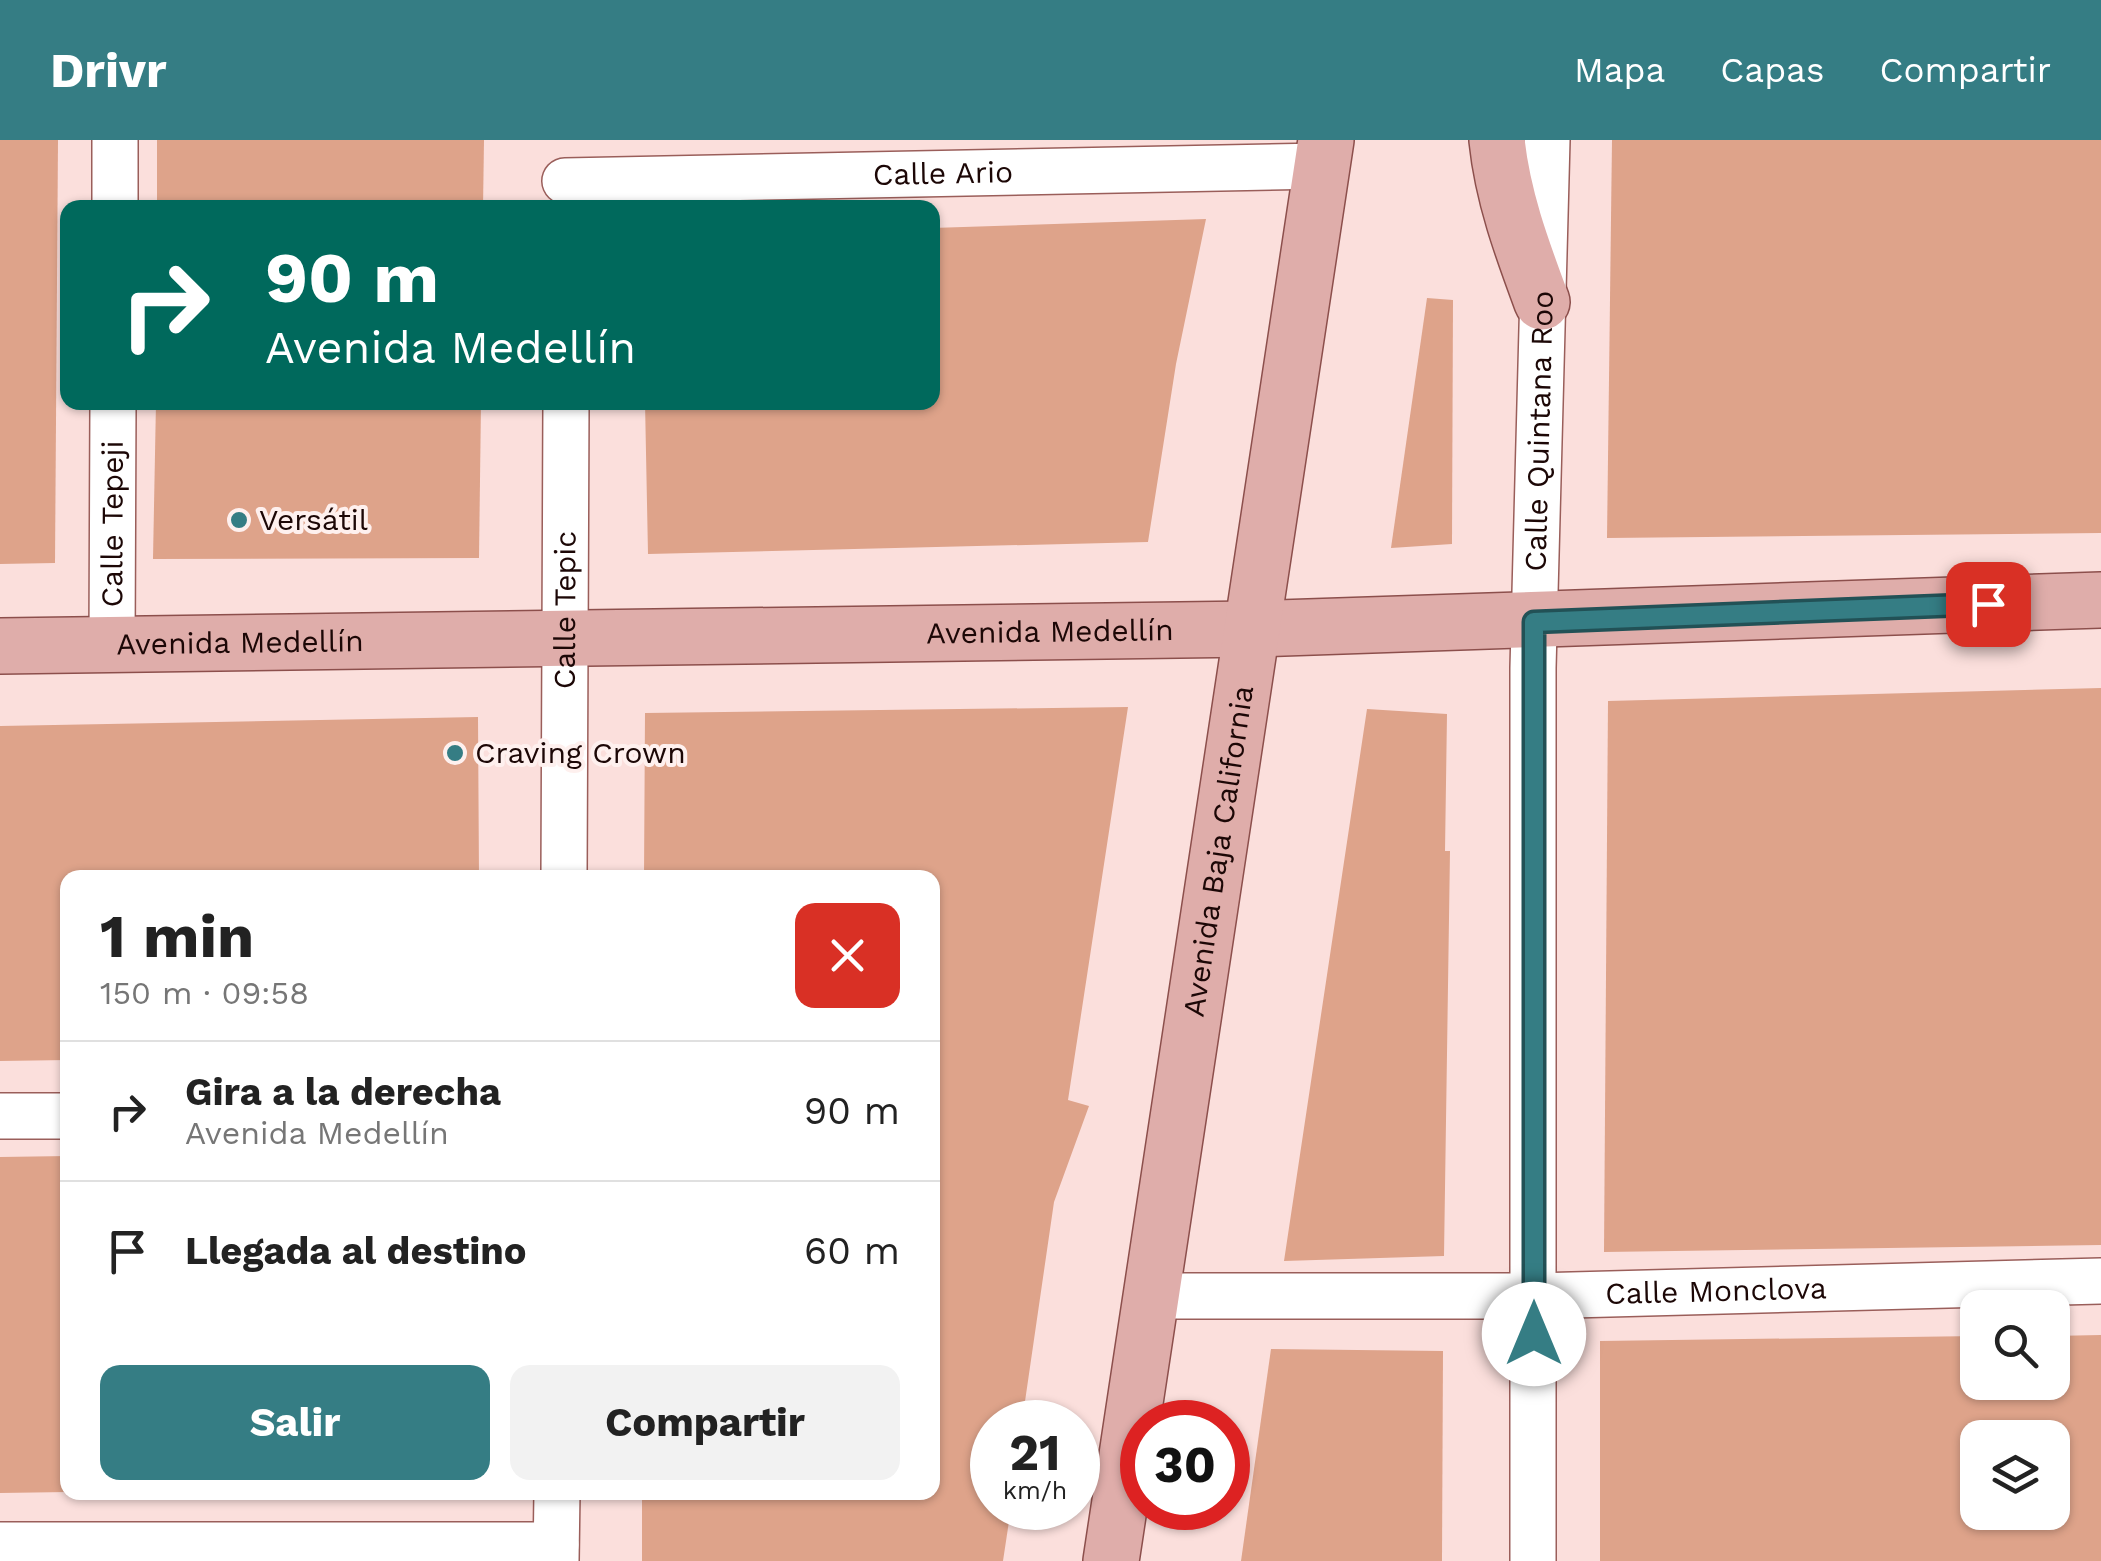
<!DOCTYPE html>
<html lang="es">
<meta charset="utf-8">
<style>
body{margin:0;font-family:"Work Sans",sans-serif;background:#f2f2f2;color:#222;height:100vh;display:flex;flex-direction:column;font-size:38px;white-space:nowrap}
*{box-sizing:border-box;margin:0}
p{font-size:32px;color:#767676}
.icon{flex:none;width:55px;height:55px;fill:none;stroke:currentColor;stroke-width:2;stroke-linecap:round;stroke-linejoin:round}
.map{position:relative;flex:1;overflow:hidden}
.details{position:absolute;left:60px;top:730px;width:880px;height:630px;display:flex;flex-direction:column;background:#fff;border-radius:20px;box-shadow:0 2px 8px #0004}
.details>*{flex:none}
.hud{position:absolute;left:60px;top:60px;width:880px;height:210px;border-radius:20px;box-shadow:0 2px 8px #0004;background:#00695c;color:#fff;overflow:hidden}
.fabs{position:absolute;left:1960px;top:1150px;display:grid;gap:20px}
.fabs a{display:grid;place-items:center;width:110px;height:110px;border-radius:20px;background:#fff;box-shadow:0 2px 8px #0004;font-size:50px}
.speed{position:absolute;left:970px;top:1260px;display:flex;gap:20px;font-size:50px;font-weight:700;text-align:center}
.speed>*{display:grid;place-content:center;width:130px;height:130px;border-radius:50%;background:#fff;box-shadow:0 2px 8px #0004;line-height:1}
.speed small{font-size:25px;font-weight:400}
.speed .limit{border:15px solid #d22;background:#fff;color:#111}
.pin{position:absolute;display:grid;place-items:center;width:85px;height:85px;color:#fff;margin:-42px;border-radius:20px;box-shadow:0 5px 15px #0006}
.me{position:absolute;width:110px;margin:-55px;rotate:0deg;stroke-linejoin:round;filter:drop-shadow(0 0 8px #0008)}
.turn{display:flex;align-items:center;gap:35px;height:210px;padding:0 40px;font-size:45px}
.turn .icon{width:130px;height:130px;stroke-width:2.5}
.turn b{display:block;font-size:70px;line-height:85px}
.round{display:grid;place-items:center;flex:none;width:105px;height:105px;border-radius:20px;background:#f2f2f2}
.headline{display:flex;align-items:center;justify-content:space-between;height:170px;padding:0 40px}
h1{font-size:60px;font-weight:700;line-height:75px}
.primary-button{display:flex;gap:20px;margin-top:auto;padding:20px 40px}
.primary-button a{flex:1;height:115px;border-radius:20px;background:#357d84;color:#fff;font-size:40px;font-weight:700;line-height:115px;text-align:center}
.primary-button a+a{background:#f2f2f2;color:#222}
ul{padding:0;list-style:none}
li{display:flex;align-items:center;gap:30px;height:140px;padding:0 40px;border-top:2px solid #e0e0e0}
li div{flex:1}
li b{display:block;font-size:38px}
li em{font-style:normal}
header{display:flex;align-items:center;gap:60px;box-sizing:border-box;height:140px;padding:0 50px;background:#357d84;color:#fff}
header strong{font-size:48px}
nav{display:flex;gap:55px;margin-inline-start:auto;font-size:35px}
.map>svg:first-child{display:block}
.building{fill:#dea38a;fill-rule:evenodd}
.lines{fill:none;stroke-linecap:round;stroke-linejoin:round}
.minor-casing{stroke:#9a5e5a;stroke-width:48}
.primary-casing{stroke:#8c4f4c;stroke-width:58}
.minor{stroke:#fff;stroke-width:45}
.primary{stroke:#dfadaa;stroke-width:55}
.route-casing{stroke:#225156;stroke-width:25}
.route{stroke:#357d84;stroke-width:18}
.poi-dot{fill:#357d84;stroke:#fef0ee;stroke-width:4}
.labels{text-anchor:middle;stroke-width:8;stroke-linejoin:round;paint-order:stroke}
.street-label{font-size:30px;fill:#1c0706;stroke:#fef0ee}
.poi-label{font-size:30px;fill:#1c0706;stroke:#fef0ee;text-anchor:start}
</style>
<header>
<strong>Drivr</strong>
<nav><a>Mapa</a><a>Capas</a><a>Compartir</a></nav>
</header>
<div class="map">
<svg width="2101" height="1421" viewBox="0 0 2101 1421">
<rect width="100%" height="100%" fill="#fbdfdc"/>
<g class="building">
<path d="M0,0H58L55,423L0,424Z"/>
<path d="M157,0H484L483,68H157Z"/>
<path d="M1612,0H2101V393L1607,398Z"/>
<path d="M1206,79L1176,224L1148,402L648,414L645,262H932V88Z"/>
<path d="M1427,158L1453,160L1452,404L1391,408Z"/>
<path d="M156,262H481L479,418L153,419Z"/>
<path d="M2101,548V1105L1604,1112L1608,561Z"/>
<path d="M1128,567L1068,960L1089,966L1054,1062L1022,1282H992V1368H1011L1003,1421H642V1352H932V738H644L645,573Z"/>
<path d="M1367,569L1447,574L1445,711H1450L1444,1116L1284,1121Z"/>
<path d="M478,577L479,738H68V920L0,921V586Z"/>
<path d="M68,1016V1352L0,1353V1017Z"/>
<path d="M2101,1195V1421H1600V1201L1978,1196V1242H2052V1196ZM1978,1298H2052V1372H1978Z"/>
<path d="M1271,1209L1443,1211L1442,1421H1241Z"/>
</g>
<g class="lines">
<g class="minor-casing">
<g id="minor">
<path id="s1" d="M565,41L1322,26"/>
<path d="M115,68V0"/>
<path id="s2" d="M112,506L113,262"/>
<path id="s3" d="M564,738L566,262"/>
<path d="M0,976H68"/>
<path id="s4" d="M1151,1156H1534L2101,1141"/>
<path d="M0,1405H556"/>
<path d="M556,1421L557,1352"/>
<path id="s5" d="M1533,1421V528L1547,0"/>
</g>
</g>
<g class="primary-casing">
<g id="primary">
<path d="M1497,0C1503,57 1522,108 1542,162"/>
<path id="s6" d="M0,506L1252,489L2101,460"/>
<path id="s7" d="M1111,1421L1326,0"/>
</g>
</g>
<use href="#minor" class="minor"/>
<use href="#primary" class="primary"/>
</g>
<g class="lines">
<g class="route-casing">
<path id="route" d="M1534,1194V482L1988,464"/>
</g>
<use href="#route" class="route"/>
</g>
<g class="poi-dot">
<circle cx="239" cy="380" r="10"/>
<circle cx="455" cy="613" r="10"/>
</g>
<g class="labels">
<g class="street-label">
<text dy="10" stroke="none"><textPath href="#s1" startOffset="378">Calle Ario</textPath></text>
<text dy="10" stroke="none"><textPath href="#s5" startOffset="1130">Calle Quintana Roo</textPath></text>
<text dy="10" stroke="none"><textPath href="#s2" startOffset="122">Calle Tepeji</textPath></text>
<text dy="10" stroke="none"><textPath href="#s3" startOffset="268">Calle Tepic</textPath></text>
<text dy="10" stroke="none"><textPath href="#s6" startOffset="1050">Avenida Medellín</textPath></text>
<text dy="10" stroke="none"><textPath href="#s6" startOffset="240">Avenida Medellín</textPath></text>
<text dy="10" stroke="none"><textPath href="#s7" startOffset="718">Avenida Baja California</textPath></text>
<text dy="10" stroke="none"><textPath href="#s4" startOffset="565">Calle Monclova</textPath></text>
</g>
<g class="poi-label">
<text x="259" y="390">Versátil</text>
<text x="475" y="623">Craving Crown</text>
</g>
</g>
</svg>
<div class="fabs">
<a><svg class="icon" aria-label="search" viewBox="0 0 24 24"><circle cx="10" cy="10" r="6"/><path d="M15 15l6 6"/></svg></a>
<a><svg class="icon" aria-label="layers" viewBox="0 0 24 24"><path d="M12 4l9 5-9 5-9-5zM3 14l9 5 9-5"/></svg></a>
</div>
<div class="speed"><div>21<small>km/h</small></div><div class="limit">30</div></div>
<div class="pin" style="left:1988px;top:464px;background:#d93025"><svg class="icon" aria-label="arrive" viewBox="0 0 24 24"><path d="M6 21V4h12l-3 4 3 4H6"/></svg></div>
<svg class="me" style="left:1534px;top:1194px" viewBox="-20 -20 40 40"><circle r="19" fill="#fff"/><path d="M0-13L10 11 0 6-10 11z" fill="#357d84"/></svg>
<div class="hud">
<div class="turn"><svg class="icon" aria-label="right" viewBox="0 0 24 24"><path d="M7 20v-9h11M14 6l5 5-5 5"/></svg><div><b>90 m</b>Avenida Medellín</div></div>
</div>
<section class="details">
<div class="headline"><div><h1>1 min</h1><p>150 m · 09:58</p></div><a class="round" style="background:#d93025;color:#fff"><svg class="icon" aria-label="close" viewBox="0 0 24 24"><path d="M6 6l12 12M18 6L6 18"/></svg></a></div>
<ul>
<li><svg class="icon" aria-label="right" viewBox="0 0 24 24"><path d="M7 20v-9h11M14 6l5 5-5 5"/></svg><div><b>Gira a la derecha</b><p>Avenida Medellín</p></div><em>90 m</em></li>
<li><svg class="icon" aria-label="arrive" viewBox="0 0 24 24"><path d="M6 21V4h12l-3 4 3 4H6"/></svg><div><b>Llegada al destino</b></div><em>60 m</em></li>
</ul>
<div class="primary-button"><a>Salir</a><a>Compartir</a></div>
</section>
</div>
